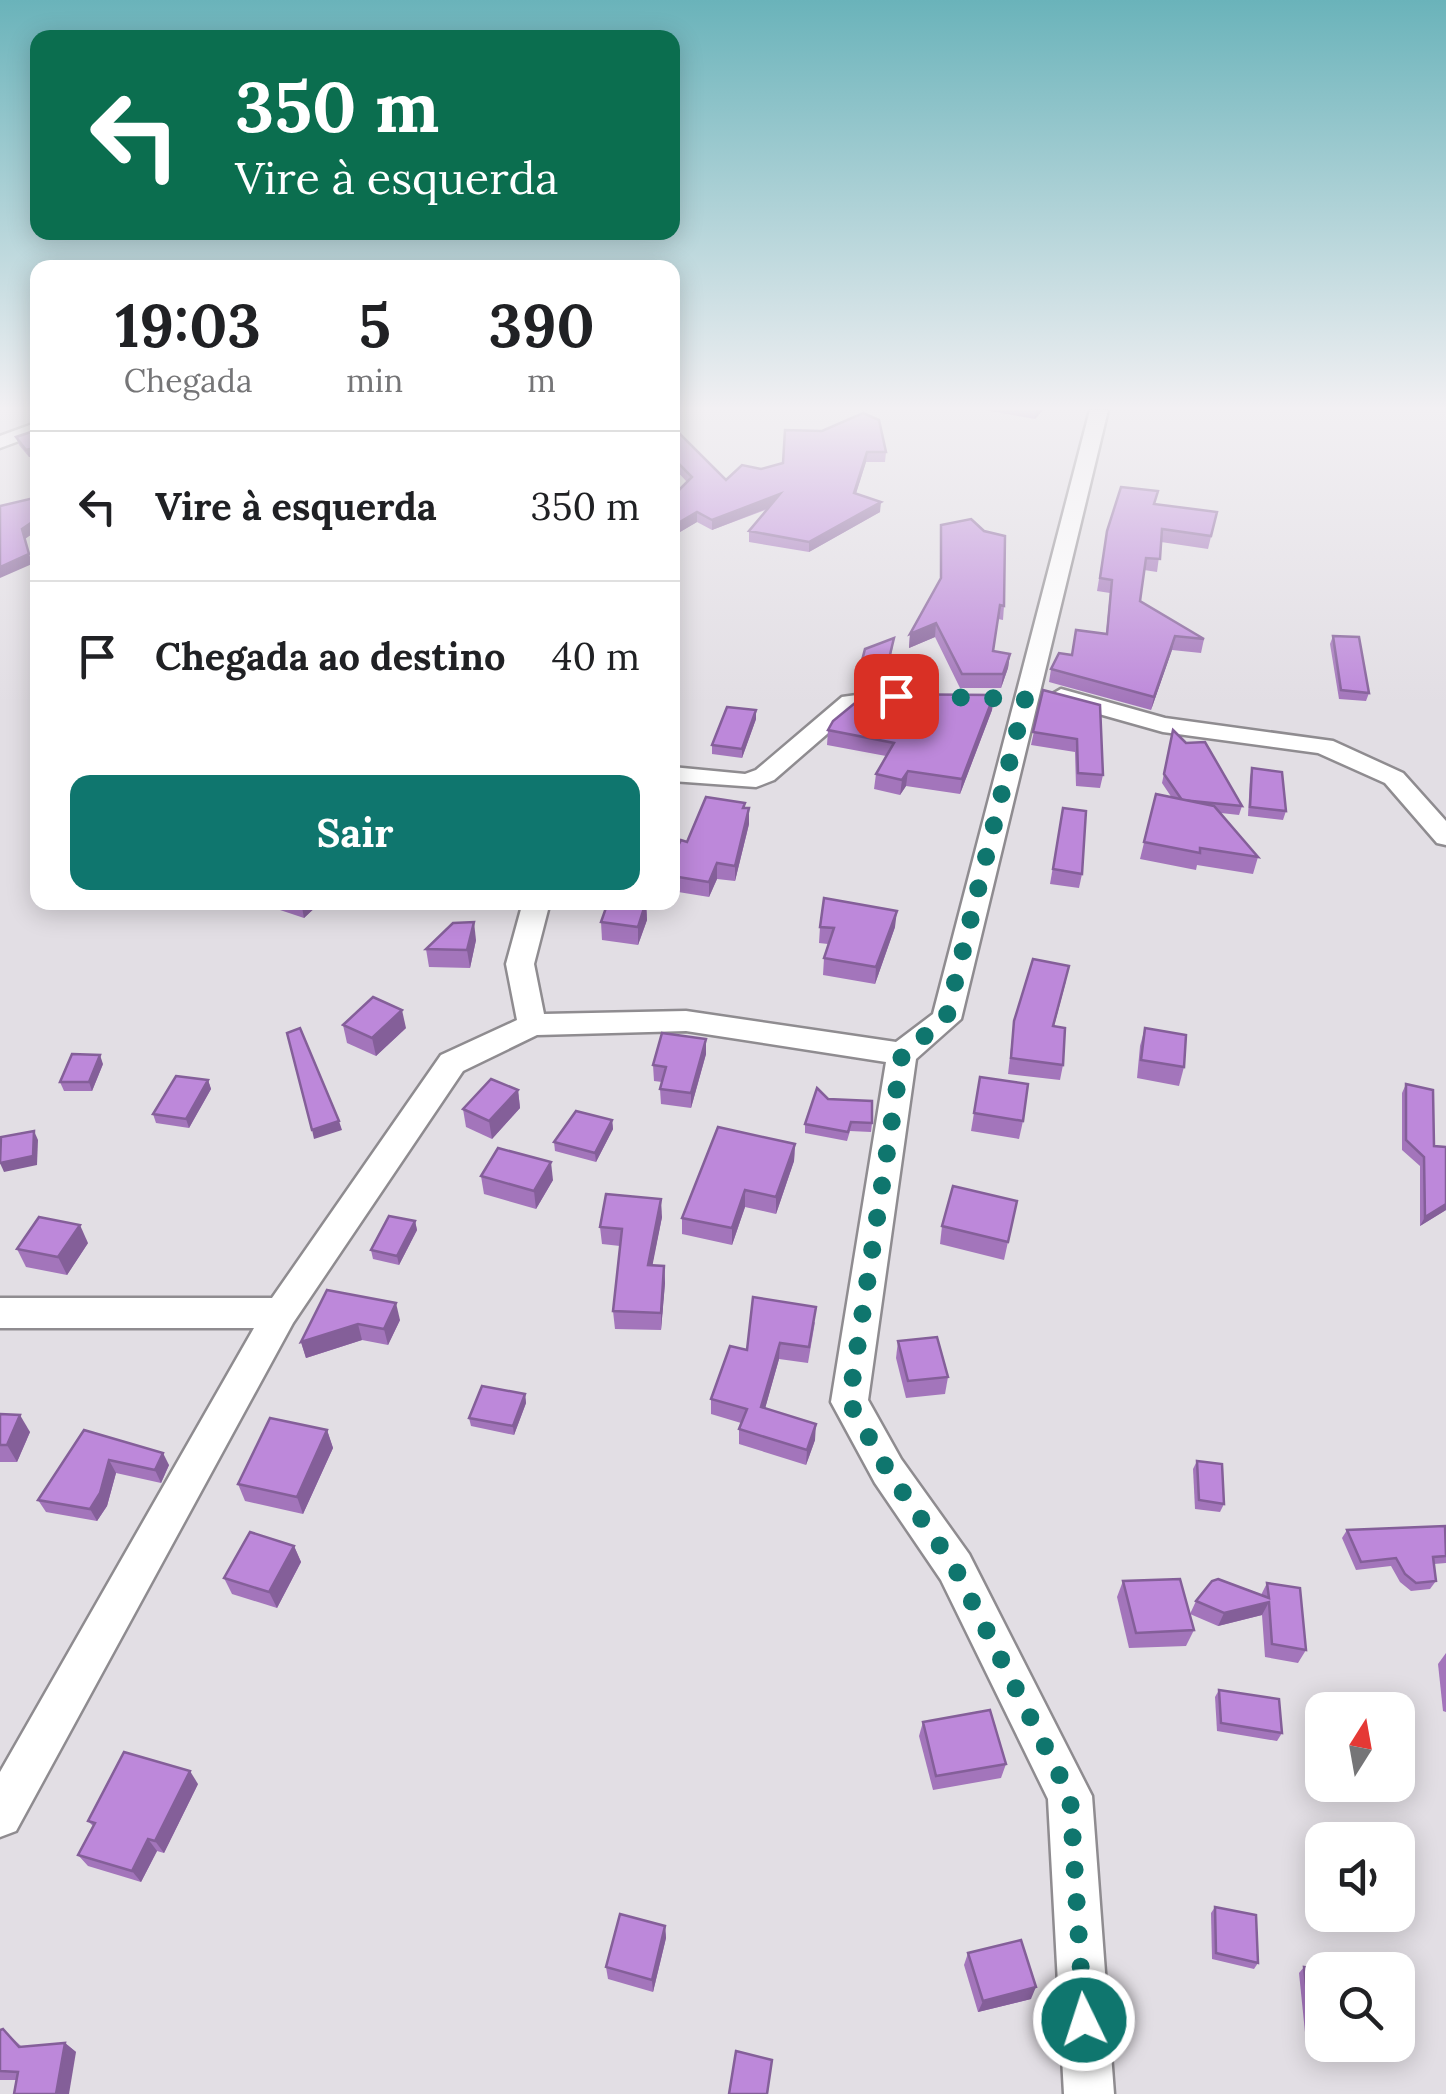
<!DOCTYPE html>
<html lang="pt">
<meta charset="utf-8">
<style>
body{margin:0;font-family:Lora,serif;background:#f6f6f6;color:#202124;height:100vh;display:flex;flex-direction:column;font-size:38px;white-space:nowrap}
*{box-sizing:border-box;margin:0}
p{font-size:32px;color:#757577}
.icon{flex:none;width:55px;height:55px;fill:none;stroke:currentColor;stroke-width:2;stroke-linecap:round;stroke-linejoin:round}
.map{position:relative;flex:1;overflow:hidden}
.side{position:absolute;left:30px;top:260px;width:650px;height:650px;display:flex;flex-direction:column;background:#fff;border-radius:20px;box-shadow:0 5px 25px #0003}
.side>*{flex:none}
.hud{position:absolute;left:30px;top:30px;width:650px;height:210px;border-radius:20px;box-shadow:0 5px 25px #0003;background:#0b6e4f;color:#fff;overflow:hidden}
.needle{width:65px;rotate:11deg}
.tools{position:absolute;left:1305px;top:1692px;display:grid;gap:20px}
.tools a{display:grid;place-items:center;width:110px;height:110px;border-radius:20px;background:#fff;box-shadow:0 5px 25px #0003;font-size:50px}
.pin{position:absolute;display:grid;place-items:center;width:85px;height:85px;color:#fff;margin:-42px;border-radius:20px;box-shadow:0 5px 15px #0006}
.me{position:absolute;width:110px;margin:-55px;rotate:356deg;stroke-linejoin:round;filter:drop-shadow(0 0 8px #0008)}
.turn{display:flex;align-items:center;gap:35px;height:210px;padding:0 40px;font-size:45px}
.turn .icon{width:130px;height:130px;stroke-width:2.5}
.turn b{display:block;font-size:70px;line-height:85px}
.eta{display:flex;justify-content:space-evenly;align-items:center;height:170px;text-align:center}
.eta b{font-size:60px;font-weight:700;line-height:70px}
.button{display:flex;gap:20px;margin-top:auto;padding:20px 40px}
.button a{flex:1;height:115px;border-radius:20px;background:#0f766e;color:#fff;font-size:40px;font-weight:700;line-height:115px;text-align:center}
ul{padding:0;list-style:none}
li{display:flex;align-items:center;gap:30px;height:150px;padding:0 40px;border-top:2px solid #e0e0e0}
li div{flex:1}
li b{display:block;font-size:38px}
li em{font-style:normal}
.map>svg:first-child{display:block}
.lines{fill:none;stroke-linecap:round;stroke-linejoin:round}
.minor-casing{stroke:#8f8c90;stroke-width:5}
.minor{fill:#fff;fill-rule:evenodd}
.wall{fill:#a375bb}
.shaded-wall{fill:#845f99}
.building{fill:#bd88da;stroke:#845f99;stroke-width:2.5}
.route{stroke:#0f766e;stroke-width:18;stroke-dasharray:0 32.4}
</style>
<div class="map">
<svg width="1446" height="2094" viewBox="0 0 1446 2094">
<rect width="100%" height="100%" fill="#e2dee4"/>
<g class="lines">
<g class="minor-casing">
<g id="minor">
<path d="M1090,410H1108L961,1019L916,1059L868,1400L901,1459L969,1554L1092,1796L1114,2094H1064L1048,1799L941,1580L875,1483L831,1402L886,1062L686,1031L537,1035L463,1071L293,1323L16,1831L0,1837V1772L254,1328H0V1298H272L441,1055L517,1020L506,964L523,902H550L534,964L544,1014L686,1011L896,1042L933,1014Z"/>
<path d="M38,422V434L0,448V436Z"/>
<path d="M900,689L912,696L908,701L857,708L774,780L756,787L672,781V767L745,774L756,770L842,697Z"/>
<path d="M1061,689L1165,718L1333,741L1403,773L1446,821V845L1437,843L1385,783L1318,753L1163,732L1053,701L1049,696Z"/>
</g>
</g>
<use href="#minor" class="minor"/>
</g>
<g class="wall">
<path d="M984,410H1043L1035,419Z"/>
<path d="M672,426L726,480L783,463L785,430L886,452L885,462H866L856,493L880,512L809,552L749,542V531L768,509L712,530L697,522L680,532L687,482L672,466Z"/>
<path d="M38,428V455L29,457L19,445L16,437L37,430Z"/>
<path d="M1156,504L1217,512L1208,549L1161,542L1157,572L1144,570L1140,601L1204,639L1201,653L1172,650L1151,710L1049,682L1051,669L1106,634L1110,593L1097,591L1107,531Z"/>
<path d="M941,525L1004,606L1003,620L998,619L993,651L1010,654L1008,668L1001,688H960L935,637L909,648L910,634L940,581Z"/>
<path d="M1333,636L1369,693L1366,701L1339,699L1330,644Z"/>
<path d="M893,646L884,687L856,689L857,680Z"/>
<path d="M1043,690L1103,775L1100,788L1076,786L1075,752L1031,745Z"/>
<path d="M994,695L992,710L960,794L906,786L900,795L874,789L876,774L886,756L827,745L828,730Z"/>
<path d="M756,710V719L742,758L712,754V745Z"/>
<path d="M1173,730L1242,806L1239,815L1221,813L1258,857L1253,874L1197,865L1196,870L1140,859L1156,794L1172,798L1162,783Z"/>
<path d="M1252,768L1286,811L1283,820L1248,816L1250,777Z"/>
<path d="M745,803V808H749V824L735,881L717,879L709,897L672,891V858L687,842Z"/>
<path d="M1063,808L1082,874L1079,888L1050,884Z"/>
<path d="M134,902H158L154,907Z"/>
<path d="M256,902H321L304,918Z"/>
<path d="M646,902L647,920L638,945L602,940L601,922Z"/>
<path d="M820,927H895L875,984L823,975L824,958L828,944L819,943Z"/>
<path d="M476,940L470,968L429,967L426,949Z"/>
<path d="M1066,981L1054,1026L1063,1065L1060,1080L1008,1074L1014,1021Z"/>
<path d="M343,1025L406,1028L376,1056L347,1043Z"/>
<path d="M1145,1028L1184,1067L1179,1086L1137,1078L1140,1046Z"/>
<path d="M706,1039V1054L691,1108L661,1104L660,1089L662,1082L654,1081L653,1065Z"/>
<path d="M103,1064L92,1091H64L60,1082Z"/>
<path d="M980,1077L1023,1121L1019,1139L971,1131Z"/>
<path d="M208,1080L211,1089L189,1128L156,1123L153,1114Z"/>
<path d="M1406,1084L1434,1146L1446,1210L1420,1226V1166L1402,1150V1093Z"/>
<path d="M518,1090L520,1108L492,1139L466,1127L463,1109Z"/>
<path d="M828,1099L872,1123L871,1132L850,1131L847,1141L805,1133V1124Z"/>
<path d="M612,1120L613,1129L596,1162L555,1151L554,1142Z"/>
<path d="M795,1144L794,1161L776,1214L745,1207L732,1245L682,1234V1218Z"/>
<path d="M481,1176L553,1180L536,1209L484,1194Z"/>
<path d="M1017,1201L1004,1260L940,1244L942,1226Z"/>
<path d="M662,1217L652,1265L664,1266L665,1283L661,1330L615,1329L613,1311L620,1246L602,1244L600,1227Z"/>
<path d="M415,1221L417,1230L399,1265L373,1259L371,1250Z"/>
<path d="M88,1243L67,1275L26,1267L17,1249Z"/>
<path d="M327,1290L400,1320L388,1345L362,1340L306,1358L301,1342Z"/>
<path d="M815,1322L808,1363L779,1359L765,1408L815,1440L806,1465L739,1444V1429L741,1423L711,1414V1399L747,1350Z"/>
<path d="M898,1341L948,1377L945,1394L906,1398L896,1358Z"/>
<path d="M525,1394L526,1403L514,1435L471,1426L469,1418Z"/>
<path d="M0,1414L30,1432L17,1462H0Z"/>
<path d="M84,1430L169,1465L161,1483L116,1473L107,1506L97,1521L46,1512L38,1500Z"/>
<path d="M327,1430L333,1448L303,1514L245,1501L238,1484Z"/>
<path d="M1197,1461L1224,1504L1220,1512L1195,1509L1193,1469Z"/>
<path d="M1446,1529V1563L1434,1564L1436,1581L1430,1589L1411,1591L1400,1582L1391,1566L1356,1570L1342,1538L1347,1530Z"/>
<path d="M294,1546L301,1562L277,1608L232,1594L224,1578Z"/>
<path d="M1123,1581L1194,1630L1186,1646L1129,1648L1117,1597Z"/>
<path d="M1267,1583L1306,1650L1298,1663L1265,1657L1262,1615L1218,1626L1190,1614L1196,1601L1261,1595Z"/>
<path d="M1446,1653V1712L1443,1711L1438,1664Z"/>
<path d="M1219,1690L1282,1733L1277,1741L1217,1731L1215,1697Z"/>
<path d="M923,1722L1006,1764L1001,1778L933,1790L919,1736Z"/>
<path d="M198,1784L164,1853L157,1851L141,1882L88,1866L78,1855L93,1826L88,1821Z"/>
<path d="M1215,1907L1258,1963L1254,1969L1212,1959L1211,1913Z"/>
<path d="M665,1926L666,1938L653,1992L608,1979L606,1967Z"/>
<path d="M968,1953L1031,1999L978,2012L964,1965Z"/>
<path d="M1304,1967L1322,1970V2044L1306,2042L1299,1973Z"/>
<path d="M3,2029L22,2047L65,2043L76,2052L16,2080H0V2030Z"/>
</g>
<g class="shaded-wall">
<path d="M1036,410H1043L1035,419Z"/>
<path d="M38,447V455L29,457L26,450Z"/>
<path d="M867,452L866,462L853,503L854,493Z"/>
<path d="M780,494L779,504L712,530V520Z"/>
<path d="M881,502L880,512L809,552V542Z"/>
<path d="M697,512V522L680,532L672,543V533L680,522Z"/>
<path d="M38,518V530L25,539L32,564L0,578V567L22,529Z"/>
<path d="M936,623L935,637L909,648L910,634Z"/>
<path d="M1175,636L1172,650L1151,710L1154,697Z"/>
<path d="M1010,654L1008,668L1001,688L1003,674Z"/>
<path d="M994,695L992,710L960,794L962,779Z"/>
<path d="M756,710V719L742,758V749Z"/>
<path d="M908,771L906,786L900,795L902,780Z"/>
<path d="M749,808V824L735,881V866Z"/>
<path d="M717,863V879L709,897V882Z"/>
<path d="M301,902H321L304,918Z"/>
<path d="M646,902L647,920L638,945V927Z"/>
<path d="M897,911L895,927L875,984L876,967Z"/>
<path d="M474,922L476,940L470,968L467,950Z"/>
<path d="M402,1010L406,1028L376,1056L372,1038Z"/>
<path d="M706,1039V1054L691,1108V1093Z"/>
<path d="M100,1055L103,1064L92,1091L89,1082Z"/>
<path d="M208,1080L211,1089L189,1128L186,1119Z"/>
<path d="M518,1090L520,1108L492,1139L489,1121Z"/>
<path d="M612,1120L613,1129L596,1162L595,1153Z"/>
<path d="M339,1121L342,1130L314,1139L312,1130Z"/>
<path d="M34,1131L38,1140L37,1165L4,1172L0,1163Z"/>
<path d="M795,1144L794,1161L776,1214V1197Z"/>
<path d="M551,1162L553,1180L536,1209L534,1191Z"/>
<path d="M745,1190V1207L732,1245V1228Z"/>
<path d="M661,1199L662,1217L649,1283L648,1265Z"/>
<path d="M1446,1204V1210L1420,1226L1425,1217Z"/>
<path d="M415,1221L417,1230L399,1265L397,1256Z"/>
<path d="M80,1225L88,1243L67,1275L58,1257Z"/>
<path d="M664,1266L665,1283L661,1330V1313Z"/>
<path d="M396,1303L400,1320L388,1345L384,1329Z"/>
<path d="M358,1324L362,1340L306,1358L301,1342Z"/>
<path d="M780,1343L779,1359L761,1423V1407Z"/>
<path d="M525,1394L526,1403L514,1435L513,1426Z"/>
<path d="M20,1415L30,1432L17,1462L7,1445Z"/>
<path d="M816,1424L815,1440L806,1465L807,1450Z"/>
<path d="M327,1430L333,1448L303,1514L297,1497Z"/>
<path d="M163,1453L169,1465L161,1483L155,1470Z"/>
<path d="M109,1460L116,1473L107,1506L97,1521L90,1509Z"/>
<path d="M294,1546L301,1562L277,1608L269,1592Z"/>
<path d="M1269,1602L1262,1615L1218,1626L1224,1613Z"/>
<path d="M190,1771L198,1784L164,1853L155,1841Z"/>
<path d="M148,1839L157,1851L141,1882L132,1871Z"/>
<path d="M665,1926L666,1938L653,1992L652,1980Z"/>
<path d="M1036,1987L1031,1999L978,2012L983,2001Z"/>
<path d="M65,2043L76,2052L69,2094H56Z"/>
</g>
<g class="building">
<path d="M863,413L879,420L886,452H867L854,493L881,502L809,542L749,531L780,494L712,520L697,512L680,522L672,533V497L692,477L672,457V426L726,480L742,465L761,469L783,463L785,430L822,431Z"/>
<path d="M38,428V447L26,450L16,437L37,430Z"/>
<path d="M1121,487L1158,491L1154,504L1217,512L1211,536L1162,529L1160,559L1146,558L1140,601L1204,639L1175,636L1154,697L1051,669L1059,653L1072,655L1076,630L1107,634L1112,580L1100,578L1107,531Z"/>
<path d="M38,497V518L22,529L29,554L0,567V506Z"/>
<path d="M971,519L984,531L1005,536L1004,606L1000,605L993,651L1010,654L1003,674H962L936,623L910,634L941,578V525Z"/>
<path d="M1333,636L1359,637L1369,693L1341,690Z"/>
<path d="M894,638L884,679L857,680L865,649Z"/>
<path d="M1043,690L1100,705L1103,775L1078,773L1077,739L1033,732Z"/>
<path d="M866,694L994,695L962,779L908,771L902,780L876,774L894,743L828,730L833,721Z"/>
<path d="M727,707L756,710L742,749L712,745Z"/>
<path d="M1173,730L1186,743L1205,742L1242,806L1182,800L1164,774Z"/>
<path d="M1252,768L1282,772L1286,811L1250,807Z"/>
<path d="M1156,794L1214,806L1258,857L1200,848V853L1144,842Z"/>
<path d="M706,797L745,803L743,808H749L735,866L717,863L709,882L672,876V858L681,840L687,842Z"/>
<path d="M1063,808L1086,811L1082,874L1053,869Z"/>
<path d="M824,898L897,911L876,967L824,958L834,928L820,927Z"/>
<path d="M608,902H646L638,927L601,922Z"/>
<path d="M474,922L467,950L426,949L453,923Z"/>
<path d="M1033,959L1069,966L1053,1026L1065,1028L1063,1065L1011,1058L1014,1021Z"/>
<path d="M373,997L402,1010L372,1038L343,1025Z"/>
<path d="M300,1028L339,1121L312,1130L287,1033Z"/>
<path d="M1145,1028L1186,1035L1184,1067L1141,1060Z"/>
<path d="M662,1033L706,1039L691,1093L660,1089L666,1067L653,1065Z"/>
<path d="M72,1054L100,1055L89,1082H60Z"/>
<path d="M176,1076L208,1080L186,1119L153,1114Z"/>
<path d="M980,1077L1028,1084L1023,1121L974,1113Z"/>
<path d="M491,1079L518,1090L489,1121L463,1109Z"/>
<path d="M1406,1084L1433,1090L1434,1146L1446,1147V1204L1425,1217L1424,1157L1406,1140Z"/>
<path d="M817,1088L828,1099L872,1101V1123L851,1122L848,1132L805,1124Z"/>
<path d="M576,1111L612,1120L595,1153L554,1142Z"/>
<path d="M718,1127L795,1144L776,1197L745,1190L732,1228L682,1218Z"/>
<path d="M34,1131L33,1156L0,1163L1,1137Z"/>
<path d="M498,1148L551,1162L534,1191L481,1176Z"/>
<path d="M953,1186L1017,1201L1008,1242L942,1226Z"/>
<path d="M606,1194L661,1199L648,1265L664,1266L661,1313L613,1311L622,1229L600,1227Z"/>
<path d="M389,1216L415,1221L397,1256L371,1250Z"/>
<path d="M39,1217L80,1225L58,1257L17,1249Z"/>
<path d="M327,1290L396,1303L384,1329L358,1324L301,1342Z"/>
<path d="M753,1297L816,1307L809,1347L780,1343L761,1407L816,1424L807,1450L739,1429L747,1409L711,1399L730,1346L747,1350Z"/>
<path d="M937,1337L948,1377L908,1381L898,1341Z"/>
<path d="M482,1386L525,1394L513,1426L469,1418Z"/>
<path d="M0,1414L20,1415L7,1445H0Z"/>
<path d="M270,1418L327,1430L297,1497L238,1484Z"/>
<path d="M84,1430L163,1453L155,1470L109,1460L100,1493L90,1509L38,1500Z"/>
<path d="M1197,1461L1222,1464L1224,1504L1199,1500Z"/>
<path d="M1445,1526L1446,1556L1433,1557L1436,1581L1416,1583L1405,1574L1396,1558L1361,1562L1347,1530Z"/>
<path d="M250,1532L294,1546L269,1592L224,1578Z"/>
<path d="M1180,1579L1194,1630L1136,1633L1123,1581Z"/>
<path d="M1218,1579L1269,1598L1267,1583L1300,1588L1306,1650L1272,1644L1269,1602L1224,1613L1196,1601L1212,1581Z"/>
<path d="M1219,1690L1279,1699L1282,1733L1221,1723Z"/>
<path d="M990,1710L1006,1764L936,1776L923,1722Z"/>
<path d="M124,1752L190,1771L155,1841L148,1839L132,1871L78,1855L95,1823L88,1821Z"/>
<path d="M1215,1907L1256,1915L1258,1963L1216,1953Z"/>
<path d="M620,1914L665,1926L652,1980L606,1967Z"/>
<path d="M1021,1940L1036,1987L983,2001L968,1953Z"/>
<path d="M1304,1967L1325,1970H1322V2038L1312,2036Z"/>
<path d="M3,2029L19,2047L65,2043L56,2094H14L18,2072L0,2071V2030Z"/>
<path d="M736,2051L772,2060L767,2094H729Z"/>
</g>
<linearGradient id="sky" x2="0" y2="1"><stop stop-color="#6ab3ba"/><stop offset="0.58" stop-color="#f2f0f3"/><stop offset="1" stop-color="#f2f0f3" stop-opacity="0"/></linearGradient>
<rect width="1446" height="704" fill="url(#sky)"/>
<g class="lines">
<path class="route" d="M896,696L1025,699L946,1019L902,1054L849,1402L888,1471L954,1566L1070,1796L1084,2020"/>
</g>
</svg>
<div class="tools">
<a><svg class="needle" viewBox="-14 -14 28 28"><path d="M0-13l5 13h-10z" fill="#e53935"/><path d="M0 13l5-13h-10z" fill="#757577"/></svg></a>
<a><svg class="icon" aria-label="sound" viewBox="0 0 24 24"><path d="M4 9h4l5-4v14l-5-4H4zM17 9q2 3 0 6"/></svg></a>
<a><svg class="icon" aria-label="search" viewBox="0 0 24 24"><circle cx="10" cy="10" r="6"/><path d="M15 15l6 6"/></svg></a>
</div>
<div class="pin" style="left:896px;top:696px;background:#d93025"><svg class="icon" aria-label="arrive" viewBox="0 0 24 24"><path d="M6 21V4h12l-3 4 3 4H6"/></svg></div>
<svg class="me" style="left:1084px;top:2020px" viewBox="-20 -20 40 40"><circle r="17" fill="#0f766e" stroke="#fff" stroke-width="3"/><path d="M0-11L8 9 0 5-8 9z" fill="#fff"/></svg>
<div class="hud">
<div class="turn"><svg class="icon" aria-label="left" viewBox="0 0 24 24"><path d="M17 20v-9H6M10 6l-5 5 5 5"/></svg><div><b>350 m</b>Vire à esquerda</div></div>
</div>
<section class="side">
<div class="eta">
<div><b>19:03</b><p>Chegada</p></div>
<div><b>5</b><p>min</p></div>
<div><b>390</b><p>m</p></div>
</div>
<ul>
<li><svg class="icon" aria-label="left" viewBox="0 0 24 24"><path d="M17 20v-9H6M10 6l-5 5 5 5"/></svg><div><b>Vire à esquerda</b></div><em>350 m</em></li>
<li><svg class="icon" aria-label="arrive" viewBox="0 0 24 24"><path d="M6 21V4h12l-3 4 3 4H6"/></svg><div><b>Chegada ao destino</b></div><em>40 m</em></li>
</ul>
<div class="button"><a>Sair</a></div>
</section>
</div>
